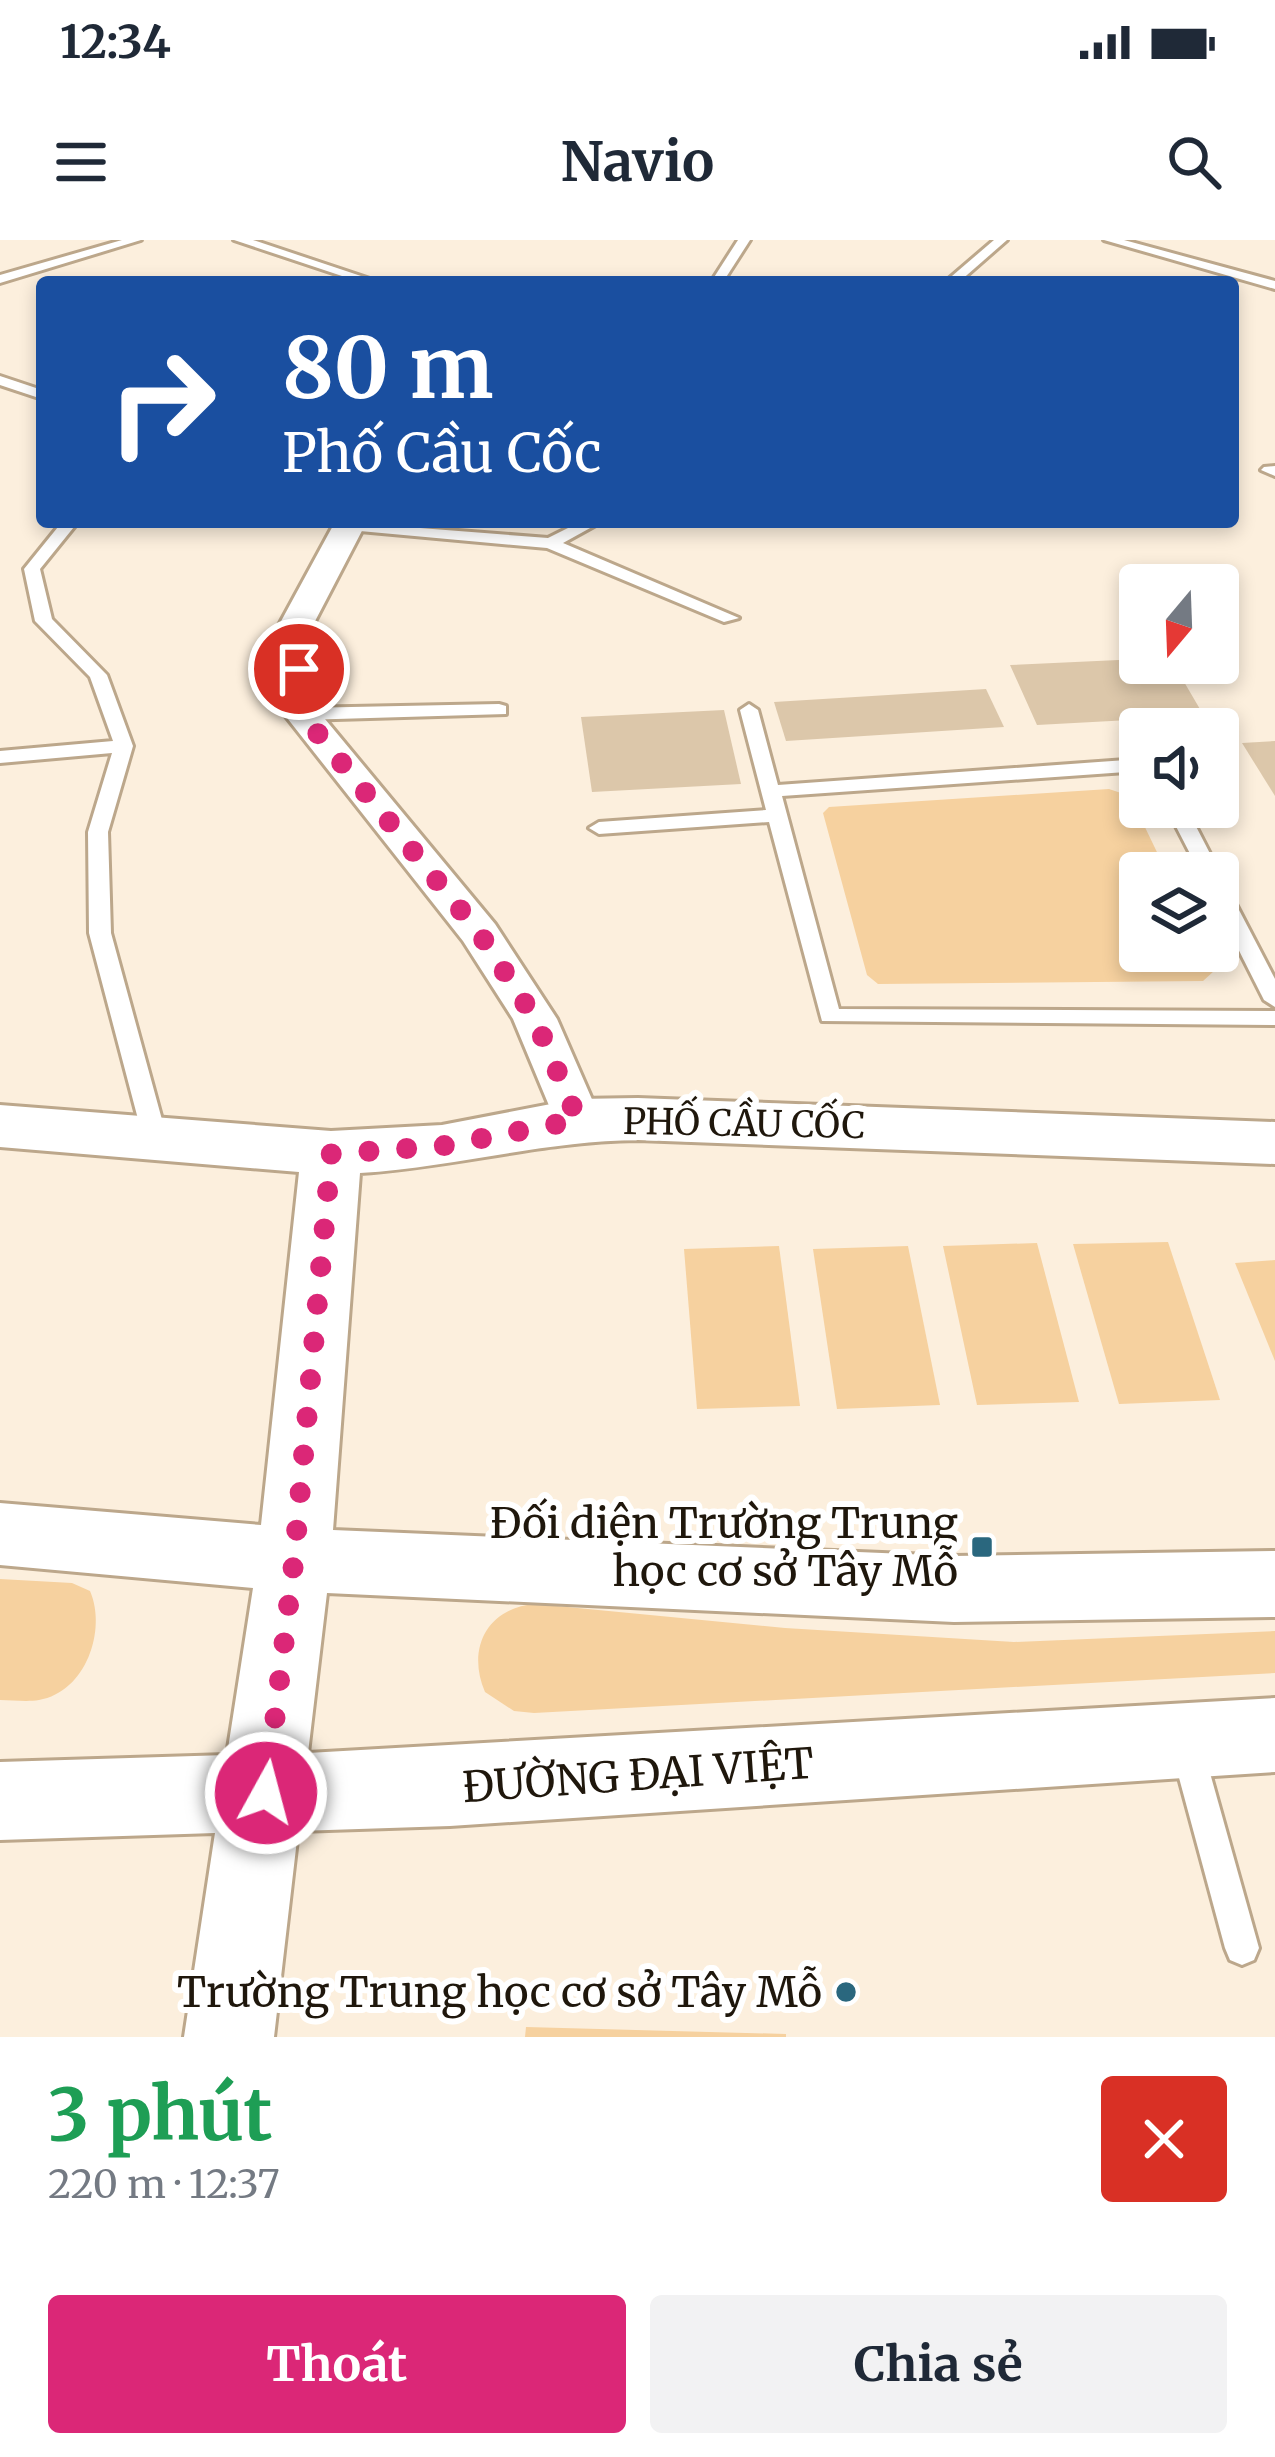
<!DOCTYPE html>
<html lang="vi">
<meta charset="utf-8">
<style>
body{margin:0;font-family:Merriweather,serif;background:#f2f2f3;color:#1f2937;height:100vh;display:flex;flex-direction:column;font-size:45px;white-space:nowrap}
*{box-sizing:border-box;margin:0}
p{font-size:39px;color:#747a83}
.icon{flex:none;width:66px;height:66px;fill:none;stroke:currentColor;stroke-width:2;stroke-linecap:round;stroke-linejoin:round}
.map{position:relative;height:1797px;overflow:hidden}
.details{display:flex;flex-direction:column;background:#fff;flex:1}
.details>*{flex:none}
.banner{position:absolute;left:36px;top:36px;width:1203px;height:252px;border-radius:12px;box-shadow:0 6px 18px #0003;background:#1a4fa0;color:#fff;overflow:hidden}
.needle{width:78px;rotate:199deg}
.tools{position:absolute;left:1119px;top:324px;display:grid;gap:24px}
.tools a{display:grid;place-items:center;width:120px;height:120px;border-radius:12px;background:#fff;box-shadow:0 6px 18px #0003;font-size:60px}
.pin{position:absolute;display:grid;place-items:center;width:102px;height:102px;color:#fff;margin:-51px;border:6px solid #fff;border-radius:50%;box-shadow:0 3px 12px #0007}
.me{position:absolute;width:132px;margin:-66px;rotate:7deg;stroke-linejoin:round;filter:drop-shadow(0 0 9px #0008)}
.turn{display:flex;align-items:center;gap:42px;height:252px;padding:0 48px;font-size:54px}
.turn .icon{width:156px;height:156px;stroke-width:2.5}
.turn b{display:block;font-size:84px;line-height:102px}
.round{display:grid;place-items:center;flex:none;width:126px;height:126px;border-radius:12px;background:#f2f2f3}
.overview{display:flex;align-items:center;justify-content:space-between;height:204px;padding:0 48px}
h1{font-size:72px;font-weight:700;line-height:90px;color:#1e9e55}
.button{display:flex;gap:24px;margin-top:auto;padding:24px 48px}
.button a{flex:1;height:138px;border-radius:12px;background:#db2777;color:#fff;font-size:48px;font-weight:700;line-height:138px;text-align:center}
.button a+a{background:#f2f2f3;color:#1f2937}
.status{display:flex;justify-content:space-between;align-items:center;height:84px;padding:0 60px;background:#fff;direction:ltr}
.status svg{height:33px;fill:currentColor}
header{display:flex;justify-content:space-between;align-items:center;height:156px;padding:0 48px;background:#fff;font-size:54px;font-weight:700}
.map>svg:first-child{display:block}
.green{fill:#f6d19f}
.building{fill:#dcc7aa}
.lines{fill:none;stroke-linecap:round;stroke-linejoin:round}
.service-casing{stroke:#bca78b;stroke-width:6}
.minor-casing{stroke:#bca78b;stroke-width:6}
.tertiary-casing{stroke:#bca78b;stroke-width:6}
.service{fill:#fff;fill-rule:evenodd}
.minor{fill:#fff;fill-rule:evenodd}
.tertiary{fill:#fff;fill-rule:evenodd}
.route{stroke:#db2777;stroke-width:21;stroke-dasharray:0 37.8}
.poi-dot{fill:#2a677e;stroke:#fff;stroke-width:4.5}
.labels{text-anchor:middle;stroke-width:12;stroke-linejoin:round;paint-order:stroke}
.street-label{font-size:36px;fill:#1f170c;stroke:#fff}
.near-poi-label{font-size:42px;fill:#1f170c;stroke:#fff;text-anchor:end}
.near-street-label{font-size:42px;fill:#1f170c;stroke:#fff}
</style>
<div class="status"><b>12:34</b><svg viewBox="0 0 49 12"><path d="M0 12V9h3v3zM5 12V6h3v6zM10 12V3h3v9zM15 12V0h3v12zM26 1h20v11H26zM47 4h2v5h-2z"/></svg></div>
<header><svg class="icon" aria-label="menu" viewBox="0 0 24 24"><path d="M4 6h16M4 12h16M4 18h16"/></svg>Navio<svg class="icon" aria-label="search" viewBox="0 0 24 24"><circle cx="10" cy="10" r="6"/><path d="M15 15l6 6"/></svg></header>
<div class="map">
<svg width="1275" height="1797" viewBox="0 0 1275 1797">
<rect width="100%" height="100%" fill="#fcefdd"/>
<g class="green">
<path d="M1109,549L1130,556L1167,633H1140V711H1204L1214,731L1203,741L878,744L867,735L823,573L829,567Z"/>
<path d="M1168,1002L1220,1160L1119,1164L1073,1004Z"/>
<path d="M1037,1003L1079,1162L977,1165L943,1006Z"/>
<path d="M779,1006L800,1166L697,1169L684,1009Z"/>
<path d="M908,1006L940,1165L837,1169L813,1009Z"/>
<path d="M1275,1020V1121L1235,1023Z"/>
<path d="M0,1339L72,1343L90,1351C107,1390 86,1452 39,1460C27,1462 12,1460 0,1460Z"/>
<path d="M536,1364L785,1388L1014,1402L1275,1391V1433L534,1473L514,1471L485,1452C466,1408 488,1367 536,1364Z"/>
<path d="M526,1787L786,1794V1797H525Z"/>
</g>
<g class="building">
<path d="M1140,419V423H1173L1204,476L1037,485L1010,425Z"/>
<path d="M986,449L1004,487L786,501L774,462Z"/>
<path d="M724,470L741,544L592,552L581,477Z"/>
<path d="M1275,501V556L1242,503Z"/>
</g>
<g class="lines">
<g class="service-casing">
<g id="service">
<path d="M122,0H141L0,43V35Z"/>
<path d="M234,0H253L379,42H360Z"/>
<path d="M738,0H750L723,42H711Z"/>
<path d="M994,0H1007L959,42H945Z"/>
<path d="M1104,0H1124L1275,41V49Z"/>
<path d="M0,136L42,150V159L0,145Z"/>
<path d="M1275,226V236L1261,230L1264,227Z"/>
<path d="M62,282H78L40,329L52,379L107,435L133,506L108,592L111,693L167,898L155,906L143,898L89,693L88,592L112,513L0,523V511L113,501L90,437L35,381L24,329Z"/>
<path d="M343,282L548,298L580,282H601L563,303L739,378L724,382L547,308L349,290L343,288Z"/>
<path d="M499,464L506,466V474L302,480L293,474L302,468Z"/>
<path d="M749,464L758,470L778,545L1140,519V531L782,556L839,769L1275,771V785L822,781L769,582L599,594L589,588L599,582L766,570L740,470Z"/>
<path d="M1166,567H1186L1220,633L1218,636V633H1200Z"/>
<path d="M1218,643L1228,649L1275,739V767L1264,760L1218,669Z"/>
<path d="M1187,1493L1198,1497L1203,1508L1259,1708L1254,1720L1242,1725L1230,1720L1225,1708L1171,1508L1176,1497Z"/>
</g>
</g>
<g class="minor-casing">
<path id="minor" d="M335,282L365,285L313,385L320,473L495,684L557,779L601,880L594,892L577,897L560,892L513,779L463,701L284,474L279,385Z"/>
</g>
<g class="tertiary-casing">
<path id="tertiary" d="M638,858L1275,882V924L638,900C544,901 454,927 360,933L333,1290L954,1316L1275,1311V1377L954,1382L327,1353L308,1513L1275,1458V1532L450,1586L298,1591L274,1797H184L215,1593L0,1600V1522L227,1515L253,1348L0,1325V1263L261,1285L299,932L0,907V865L331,891L442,885L577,859Z"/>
</g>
<use href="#service" class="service"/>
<use href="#minor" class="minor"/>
<use href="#tertiary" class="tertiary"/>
</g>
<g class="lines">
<path class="route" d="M266,1553L294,1320L331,914L442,906L578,880L535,779L480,694L302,474L299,429"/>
</g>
<g class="poi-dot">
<rect x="970" y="1295" width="24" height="24" rx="6"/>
<circle cx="846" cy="1752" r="12"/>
</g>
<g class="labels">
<g class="street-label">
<text transform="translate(744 883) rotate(1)" y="13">PHỐ CẦU CỐC</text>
</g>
<g class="near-poi-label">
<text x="958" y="1298">Đối diện Trường Trung<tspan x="958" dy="48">học cơ sở Tây Mỗ</tspan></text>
<text x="822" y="1767">Trường Trung học cơ sở Tây Mỗ</text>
</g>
<g class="near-street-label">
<text transform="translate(638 1535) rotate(-4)" y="15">ĐƯỜNG ĐẠI VIỆT</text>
</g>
</g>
</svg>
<div class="tools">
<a><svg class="needle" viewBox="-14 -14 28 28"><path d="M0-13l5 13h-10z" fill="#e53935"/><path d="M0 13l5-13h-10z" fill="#747a83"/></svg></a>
<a><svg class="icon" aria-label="sound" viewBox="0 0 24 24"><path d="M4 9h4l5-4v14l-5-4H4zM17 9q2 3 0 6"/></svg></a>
<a><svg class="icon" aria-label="layers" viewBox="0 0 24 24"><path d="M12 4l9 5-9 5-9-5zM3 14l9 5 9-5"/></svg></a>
</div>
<div class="pin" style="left:299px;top:429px;background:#d93025"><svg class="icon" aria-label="arrive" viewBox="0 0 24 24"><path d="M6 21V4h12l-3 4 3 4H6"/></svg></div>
<svg class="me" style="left:266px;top:1553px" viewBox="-20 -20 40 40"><circle r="17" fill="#db2777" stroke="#fff" stroke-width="3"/><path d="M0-11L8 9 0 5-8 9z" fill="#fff"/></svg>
<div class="banner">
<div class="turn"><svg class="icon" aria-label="right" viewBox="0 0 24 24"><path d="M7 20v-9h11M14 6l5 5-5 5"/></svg><div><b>80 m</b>Phố Cầu Cốc</div></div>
</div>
</div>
<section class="details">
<div class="overview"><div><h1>3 phút</h1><p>220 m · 12:37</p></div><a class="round" style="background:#d93025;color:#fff"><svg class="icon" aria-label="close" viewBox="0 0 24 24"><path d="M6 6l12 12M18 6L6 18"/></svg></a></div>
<div class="button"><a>Thoát</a><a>Chia sẻ</a></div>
</section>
